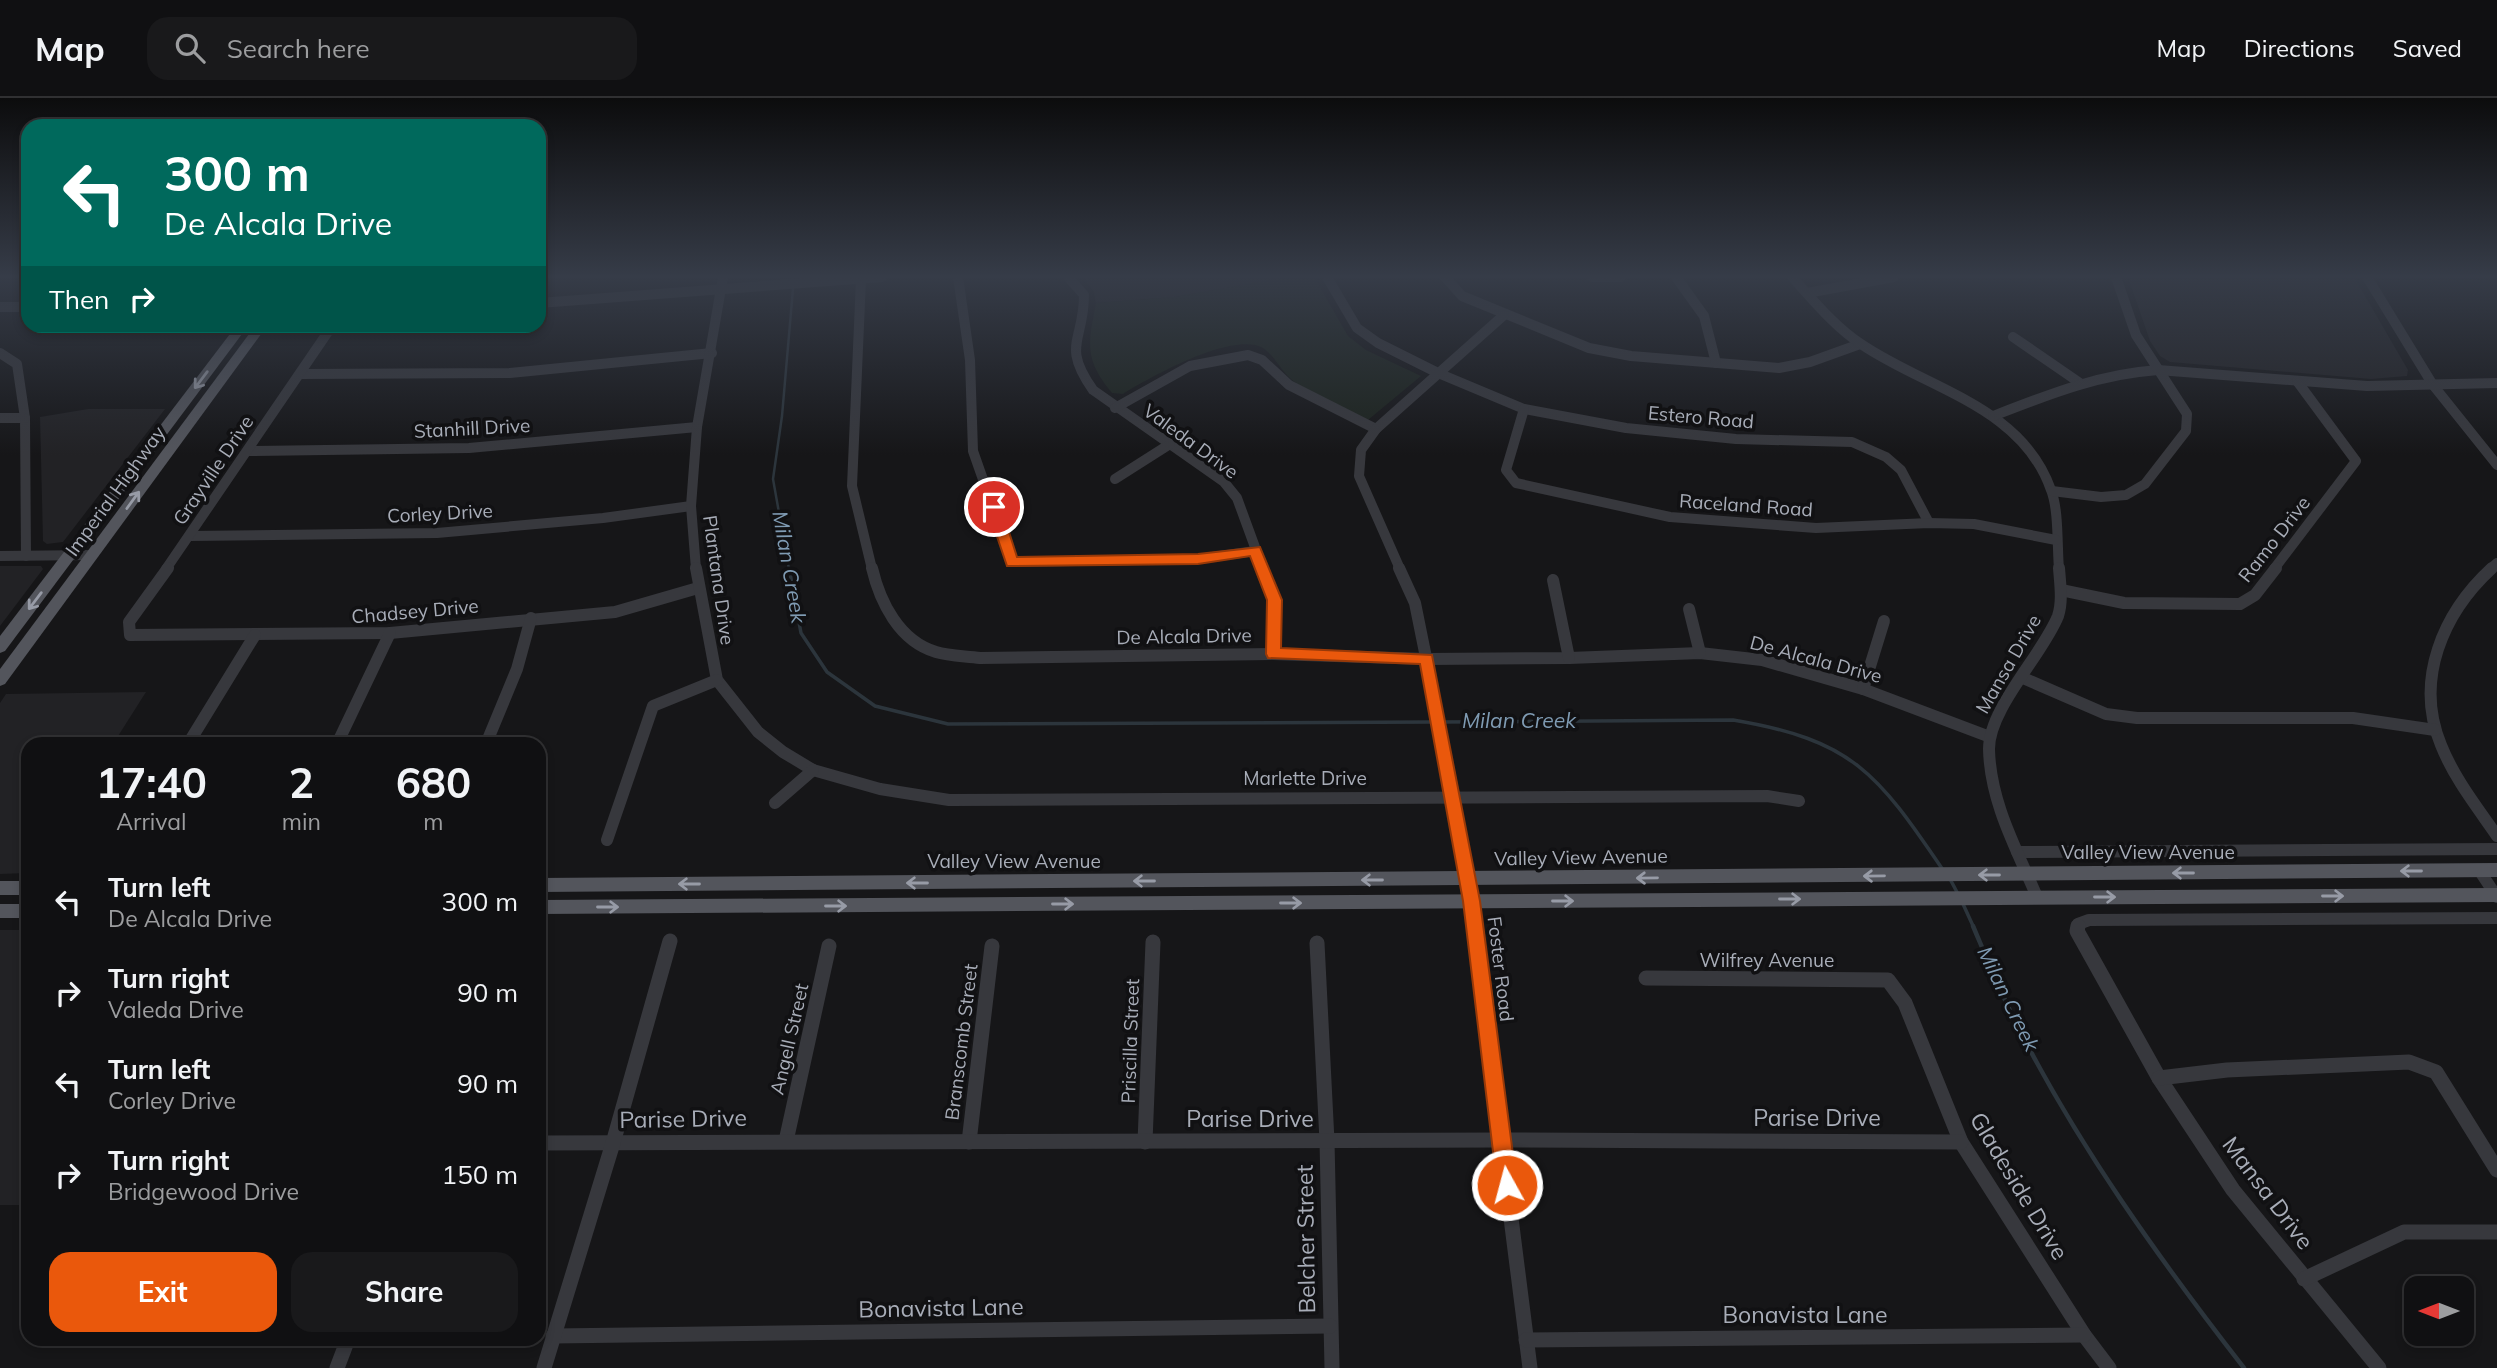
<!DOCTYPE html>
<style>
body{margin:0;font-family:Mulish,sans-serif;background:#19191b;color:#f1f3f6;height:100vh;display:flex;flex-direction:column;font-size:26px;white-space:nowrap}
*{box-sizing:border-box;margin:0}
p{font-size:23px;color:#9c9d9f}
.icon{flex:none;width:38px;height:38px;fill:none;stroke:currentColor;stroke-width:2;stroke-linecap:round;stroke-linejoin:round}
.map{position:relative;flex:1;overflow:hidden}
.drawer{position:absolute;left:21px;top:639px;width:525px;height:609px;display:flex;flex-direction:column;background:#101012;border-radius:21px;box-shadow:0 4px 10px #0003,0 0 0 2px #303032}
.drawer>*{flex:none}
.banner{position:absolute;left:21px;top:21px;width:525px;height:214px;border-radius:21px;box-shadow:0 4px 10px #0003,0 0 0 2px #303032;background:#00695c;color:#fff;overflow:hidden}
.needle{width:46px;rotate:270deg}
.controls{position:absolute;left:2404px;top:1178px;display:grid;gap:14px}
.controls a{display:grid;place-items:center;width:70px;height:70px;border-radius:14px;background:#101012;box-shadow:0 4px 10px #0003,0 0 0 2px #303032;font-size:35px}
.pin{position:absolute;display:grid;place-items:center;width:60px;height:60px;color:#fff;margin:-30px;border:4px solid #fff;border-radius:50%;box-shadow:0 2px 7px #0007}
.me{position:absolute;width:77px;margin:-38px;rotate:353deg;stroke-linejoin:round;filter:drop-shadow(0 0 5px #0008)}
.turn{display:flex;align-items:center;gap:24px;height:147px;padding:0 28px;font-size:32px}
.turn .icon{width:91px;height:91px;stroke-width:2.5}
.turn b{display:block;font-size:49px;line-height:60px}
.then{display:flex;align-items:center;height:66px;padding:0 28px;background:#0003;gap:14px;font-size:26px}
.eta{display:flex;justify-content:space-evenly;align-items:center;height:119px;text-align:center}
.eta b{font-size:42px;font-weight:700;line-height:49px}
.button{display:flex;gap:14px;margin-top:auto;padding:14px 28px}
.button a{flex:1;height:80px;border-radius:21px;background:#ea580c;color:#fff;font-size:28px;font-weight:700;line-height:80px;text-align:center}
.button a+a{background:#19191b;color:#f1f3f6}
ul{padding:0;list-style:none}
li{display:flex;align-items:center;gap:21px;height:91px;padding:0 28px}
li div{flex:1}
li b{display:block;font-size:26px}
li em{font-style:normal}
header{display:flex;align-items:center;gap:42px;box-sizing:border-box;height:98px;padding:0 35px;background:#101012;border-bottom:2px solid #303032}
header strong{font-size:33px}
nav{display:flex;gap:38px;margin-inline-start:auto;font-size:24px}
.search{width:490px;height:63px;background:#19191b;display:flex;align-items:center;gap:18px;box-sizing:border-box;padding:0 24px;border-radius:21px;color:#9c9d9f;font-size:26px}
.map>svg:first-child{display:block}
.built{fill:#222225}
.green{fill:#1c231d}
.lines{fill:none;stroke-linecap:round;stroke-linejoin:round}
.stream-far2{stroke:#2c353c;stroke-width:2.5}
.stream-far1{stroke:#2c353c;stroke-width:3.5}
.stream{stroke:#2c353c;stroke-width:4.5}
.minor-far2{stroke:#37383d;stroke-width:10}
.minor-far1{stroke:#37383d;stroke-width:12}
.minor{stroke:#37383d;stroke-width:15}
.major{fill:#53555c;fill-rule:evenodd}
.oneway{stroke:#979ba6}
.route{fill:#ea580c;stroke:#983908;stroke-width:2}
.labels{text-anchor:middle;stroke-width:7;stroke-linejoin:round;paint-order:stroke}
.street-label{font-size:19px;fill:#a8adb8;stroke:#111113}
.water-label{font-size:21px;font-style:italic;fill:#7f9bb3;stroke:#111113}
.near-street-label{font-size:23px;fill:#a8adb8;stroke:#111113}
</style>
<header>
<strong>Map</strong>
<div class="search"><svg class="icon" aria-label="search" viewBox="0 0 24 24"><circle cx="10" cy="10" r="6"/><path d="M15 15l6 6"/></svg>Search here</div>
<nav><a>Map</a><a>Directions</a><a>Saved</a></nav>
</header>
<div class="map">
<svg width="2497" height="1270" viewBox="0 0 2497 1270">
<rect width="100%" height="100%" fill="#161618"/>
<g class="built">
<path d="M1083,179H1290L1174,199L1096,205L1094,194Z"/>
<path d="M2128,179H2354L2408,272L2407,278L2371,281L2170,264L2160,258L2150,243Z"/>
<path d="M88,311H165L63,444L47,446L43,443L40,319Z"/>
<path d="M0,468H41L43,471L0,528Z"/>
<path d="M146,594L113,646H28V775L0,776V605L6,596Z"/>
<path d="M28,832V1107H0V832Z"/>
</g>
<path class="green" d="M1290,179H1314L1348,238L1366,252L1421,278L1368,322C1343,310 1313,300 1292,282C1281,273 1274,257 1263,250C1232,233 1149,280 1123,296L1112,295C1084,261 1088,246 1096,205L1174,199Z"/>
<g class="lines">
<path class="stream-far2" d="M789,471L773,381L782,318L794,179"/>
<g class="stream-far1">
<path d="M789,470L801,535L827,574L875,608L948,626L1434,624"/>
<path d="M1442,624L1733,622C1853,642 1877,675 1943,772"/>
<path d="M1950,781L1958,796"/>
<path d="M1963,806L1974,830"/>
</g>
<path class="stream" d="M1973,828C1987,861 2000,893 2016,925C2078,1048 2160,1162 2244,1270"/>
<g class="minor-far2">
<path d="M958,179L970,262L973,353L1012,464L1198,461L1255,453"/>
<path d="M1068,179L1084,197C1084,243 1061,247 1093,292L1224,384L1237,400L1263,471"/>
<path d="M1327,179L1357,230L1378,245L1438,275L1524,311L1626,330L1736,341L1852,344L1886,359L1901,372L1929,425"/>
<path d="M1445,179L1462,198L1589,250L1631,258L1779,270L1810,264L1860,246"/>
<path d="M1592,179H1621"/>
<path d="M1676,179L1704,218L1716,265"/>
<path d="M1792,179C1813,202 1835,229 1861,246C1927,291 2022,308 2051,392C2059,412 2057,449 2059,471"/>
<path d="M2367,179L2433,287L2497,367"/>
<path d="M861,181L852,388L872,471"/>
<path d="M1807,195L1894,179"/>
<path d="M539,205L882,179"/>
<path d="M0,209H28"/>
<path d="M2013,239L2080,285"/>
<path d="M0,255L17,266L25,320L26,458"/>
<path d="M300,276L510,275L712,255"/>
<path d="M1115,310L1190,268L1248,257L1262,262L1289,287L1376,331"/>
<path d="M1524,311L1506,372L1516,385L1670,419L1816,430L1929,425L1974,426L2056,442"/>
<path d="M1993,318C2047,297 2099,276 2158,272L2367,288L2497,285"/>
<path d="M0,320H25"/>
<path d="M248,353L469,350L697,329"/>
<path d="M1115,381L1170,346"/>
<path d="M2052,393L2101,399L2126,397L2145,386L2186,333L2187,316L2136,237L2116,179"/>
<path d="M190,438L437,435L603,420L691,408"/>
<path d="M0,458L92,457"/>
<path d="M166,471L332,228"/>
<path d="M696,471L691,408L697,329L723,179"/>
<path d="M1400,471L1359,378L1361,352L1376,331L1504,217"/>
<path d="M2274,471L2356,363L2297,283"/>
<path d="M2490,471L2497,465"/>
</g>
<g class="minor-far1">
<path d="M168,470L129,524L130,537L390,535L615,514L698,490"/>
<path d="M696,470L717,582L758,634L783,654L813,672L880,691L949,702L1767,698L1799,703"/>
<path d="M872,470C880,504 899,543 936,554C949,558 966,558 980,560L1273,556L1427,561L1569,560L1700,555L1762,562L1863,591L1990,639"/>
<path d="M1262,470L1274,502L1273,556"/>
<path d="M1399,470L1415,505L1454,698L1474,830"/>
<path d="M2492,470C2443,515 2414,582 2441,647C2454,680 2477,709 2497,738"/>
<path d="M1553,482L1569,560"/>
<path d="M2061,492L2124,505L2240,506L2255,497L2276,470"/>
<path d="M1689,511L1700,555"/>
<path d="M2023,580L2106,616L2137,620H2353L2435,632"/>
<path d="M1863,591L1884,523"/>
<path d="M188,646L255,537"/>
<path d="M337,646L390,535"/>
<path d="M486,646L517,571L531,520"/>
<path d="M775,705L813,672"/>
<path d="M607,742L653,608L717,582"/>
<path d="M2017,754L2497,751"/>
<path d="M2479,772L2497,799"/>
<path d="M2037,799C2017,752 1990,704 1989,651C1989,610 2043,556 2058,518C2063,503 2060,485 2059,470"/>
<path d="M2077,830L2078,826L2089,822L2497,820"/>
</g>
<g class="minor">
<path d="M1474,828L1530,1270"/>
<path d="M2078,828L2077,833L2159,980L2233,1092L2379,1270"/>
<path d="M1317,845L1327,1043L1332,1270"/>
<path d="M1646,880L1888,882L1905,905L1961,1044L2084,1237L2109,1270"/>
<path d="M2159,980L2227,972L2409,964L2436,974L2497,1072"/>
<path d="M786,1043L829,848"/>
<path d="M969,1044L992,848"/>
<path d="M1145,1044L1153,844"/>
<path d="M539,1045L1501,1042L1961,1044"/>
<path d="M2304,1181L2404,1134H2497"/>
<path d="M553,1238L1330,1228"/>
<path d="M1526,1242L2084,1237"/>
<path d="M337,1270L348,1241"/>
<path d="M544,1270L613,1045L670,843"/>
</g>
<g class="major">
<path d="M236,228H248L5,553L0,555V538Z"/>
<path d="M255,228H267L5,586L0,588V571Z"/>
<path d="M2497,765V779L539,794V780Z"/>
<rect x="0" y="783" width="28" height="14"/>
<path d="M2497,790V804L539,816V802Z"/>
<rect x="0" y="806" width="28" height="14"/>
</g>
</g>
<defs><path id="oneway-shaft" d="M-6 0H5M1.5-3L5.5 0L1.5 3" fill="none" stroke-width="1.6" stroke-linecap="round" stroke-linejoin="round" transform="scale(1.75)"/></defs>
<g class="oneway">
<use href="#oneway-shaft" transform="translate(201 282) rotate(127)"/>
<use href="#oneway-shaft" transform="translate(133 402) rotate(-54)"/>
<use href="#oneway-shaft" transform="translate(35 503) rotate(127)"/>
<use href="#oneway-shaft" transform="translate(2411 773) rotate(180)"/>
<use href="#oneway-shaft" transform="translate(2183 775) rotate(180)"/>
<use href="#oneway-shaft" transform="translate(1989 777) rotate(180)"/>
<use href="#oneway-shaft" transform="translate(1874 778) rotate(179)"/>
<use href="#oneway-shaft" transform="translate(1647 780) rotate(179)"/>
<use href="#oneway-shaft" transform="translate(1372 782) rotate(180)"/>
<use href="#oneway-shaft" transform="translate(1144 783) rotate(180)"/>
<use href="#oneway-shaft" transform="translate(917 785) rotate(180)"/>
<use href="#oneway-shaft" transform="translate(689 786) rotate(180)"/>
<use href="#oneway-shaft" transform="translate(2333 798)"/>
<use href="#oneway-shaft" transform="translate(2105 799)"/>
<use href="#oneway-shaft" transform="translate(1790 801)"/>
<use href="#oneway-shaft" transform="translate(1563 803)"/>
<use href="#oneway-shaft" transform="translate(1291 805)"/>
<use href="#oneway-shaft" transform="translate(1063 806)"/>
<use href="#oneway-shaft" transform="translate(836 808)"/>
<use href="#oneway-shaft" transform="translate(608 809)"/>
</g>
<linearGradient id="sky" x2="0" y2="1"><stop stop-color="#0c0c0d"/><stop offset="0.5" stop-color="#363c48"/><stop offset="1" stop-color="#363c48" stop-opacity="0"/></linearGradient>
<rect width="2497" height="357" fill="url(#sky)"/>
<path class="route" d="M994,404L1001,409L1017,459L1198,456L1260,449L1282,502L1281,550L1432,557L1480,803L1517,1087L1514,1094L1507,1097L1500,1094L1497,1087L1463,803L1420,566L1268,560L1266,556L1267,502L1250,458L1198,466L1007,468L987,409Z"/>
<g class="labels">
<g class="street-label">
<text transform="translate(1701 319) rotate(5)" y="7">Estero Road</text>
<text transform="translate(472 330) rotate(-3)" y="7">Stanhill Drive</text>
<text transform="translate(1191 343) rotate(36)" y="7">Valeda Drive</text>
<text transform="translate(213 372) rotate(-56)" y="7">Grayville Drive</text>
<text transform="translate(115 393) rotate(-54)" y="7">Imperial Highway</text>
<text transform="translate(1746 407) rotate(4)" y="7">Raceland Road</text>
<text transform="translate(440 415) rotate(-3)" y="7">Corley Drive</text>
<text transform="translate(2274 441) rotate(-52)" y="7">Ramo Drive</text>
<text transform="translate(719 482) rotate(82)" y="7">Plantana Drive</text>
<text transform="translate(415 513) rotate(-5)" y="7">Chadsey Drive</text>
<text transform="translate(1184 538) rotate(-1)" y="7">De Alcala Drive</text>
<text transform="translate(1816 561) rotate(15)" y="7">De Alcala Drive</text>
<text transform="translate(2008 566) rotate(-60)" y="7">Mansa Drive</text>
<text x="1305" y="687">Marlette Drive</text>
<text x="2148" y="761">Valley View Avenue</text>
<text transform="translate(1581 759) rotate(-1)" y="7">Valley View Avenue</text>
<text x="1014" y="770">Valley View Avenue</text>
<text x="1767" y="869">Wilfrey Avenue</text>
<text transform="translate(1501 871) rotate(83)" y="7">Foster Road</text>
<text transform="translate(789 941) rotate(-77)" y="7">Angell Street</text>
<text transform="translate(1130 943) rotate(-88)" y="7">Priscilla Street</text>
<text transform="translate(961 944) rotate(-83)" y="7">Branscomb Street</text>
</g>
<g class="water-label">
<text transform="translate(789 469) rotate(80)" y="7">Milan Creek</text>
<text x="1519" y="630">Milan Creek</text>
<text transform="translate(2008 901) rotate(64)" y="7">Milan Creek</text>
</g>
<g class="near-street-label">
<text x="1817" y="1028">Parise Drive</text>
<text transform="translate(683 1021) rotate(-1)" y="8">Parise Drive</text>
<text x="1250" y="1029">Parise Drive</text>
<text transform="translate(2019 1088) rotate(59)" y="8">Gladeside Drive</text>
<text transform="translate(2268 1095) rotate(53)" y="8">Mansa Drive</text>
<text transform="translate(1306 1141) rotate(-91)" y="8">Belcher Street</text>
<text transform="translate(941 1210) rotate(-1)" y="8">Bonavista Lane</text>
<text x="1805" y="1225">Bonavista Lane</text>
</g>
</g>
</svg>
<div class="controls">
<a><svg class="needle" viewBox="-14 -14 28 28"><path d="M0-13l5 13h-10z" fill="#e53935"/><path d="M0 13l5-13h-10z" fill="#9c9d9f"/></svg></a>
</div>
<div class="pin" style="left:994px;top:409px;background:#d93025"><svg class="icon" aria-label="arrive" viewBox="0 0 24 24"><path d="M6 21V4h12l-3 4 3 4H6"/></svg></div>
<svg class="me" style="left:1507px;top:1087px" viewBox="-20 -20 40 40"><circle r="17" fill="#ea580c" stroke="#fff" stroke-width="3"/><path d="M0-11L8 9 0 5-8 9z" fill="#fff"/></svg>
<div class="banner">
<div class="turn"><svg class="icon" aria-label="left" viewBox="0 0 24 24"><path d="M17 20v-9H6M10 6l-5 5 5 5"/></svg><div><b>300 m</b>De Alcala Drive</div></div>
<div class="then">Then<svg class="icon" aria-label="right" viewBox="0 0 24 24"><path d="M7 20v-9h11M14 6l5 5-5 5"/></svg></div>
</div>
<section class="drawer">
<div class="eta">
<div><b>17:40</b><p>Arrival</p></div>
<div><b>2</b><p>min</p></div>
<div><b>680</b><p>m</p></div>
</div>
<ul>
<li><svg class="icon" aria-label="left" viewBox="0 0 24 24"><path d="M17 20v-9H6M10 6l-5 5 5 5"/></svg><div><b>Turn left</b><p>De Alcala Drive</p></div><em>300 m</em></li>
<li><svg class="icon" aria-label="right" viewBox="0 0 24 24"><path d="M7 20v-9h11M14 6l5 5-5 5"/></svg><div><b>Turn right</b><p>Valeda Drive</p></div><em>90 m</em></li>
<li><svg class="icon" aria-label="left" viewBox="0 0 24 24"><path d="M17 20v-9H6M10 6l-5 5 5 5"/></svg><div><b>Turn left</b><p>Corley Drive</p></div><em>90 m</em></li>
<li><svg class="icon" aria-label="right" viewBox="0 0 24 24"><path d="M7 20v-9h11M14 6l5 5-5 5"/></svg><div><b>Turn right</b><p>Bridgewood Drive</p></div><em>150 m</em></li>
</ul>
<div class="button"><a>Exit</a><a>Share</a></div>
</section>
</div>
